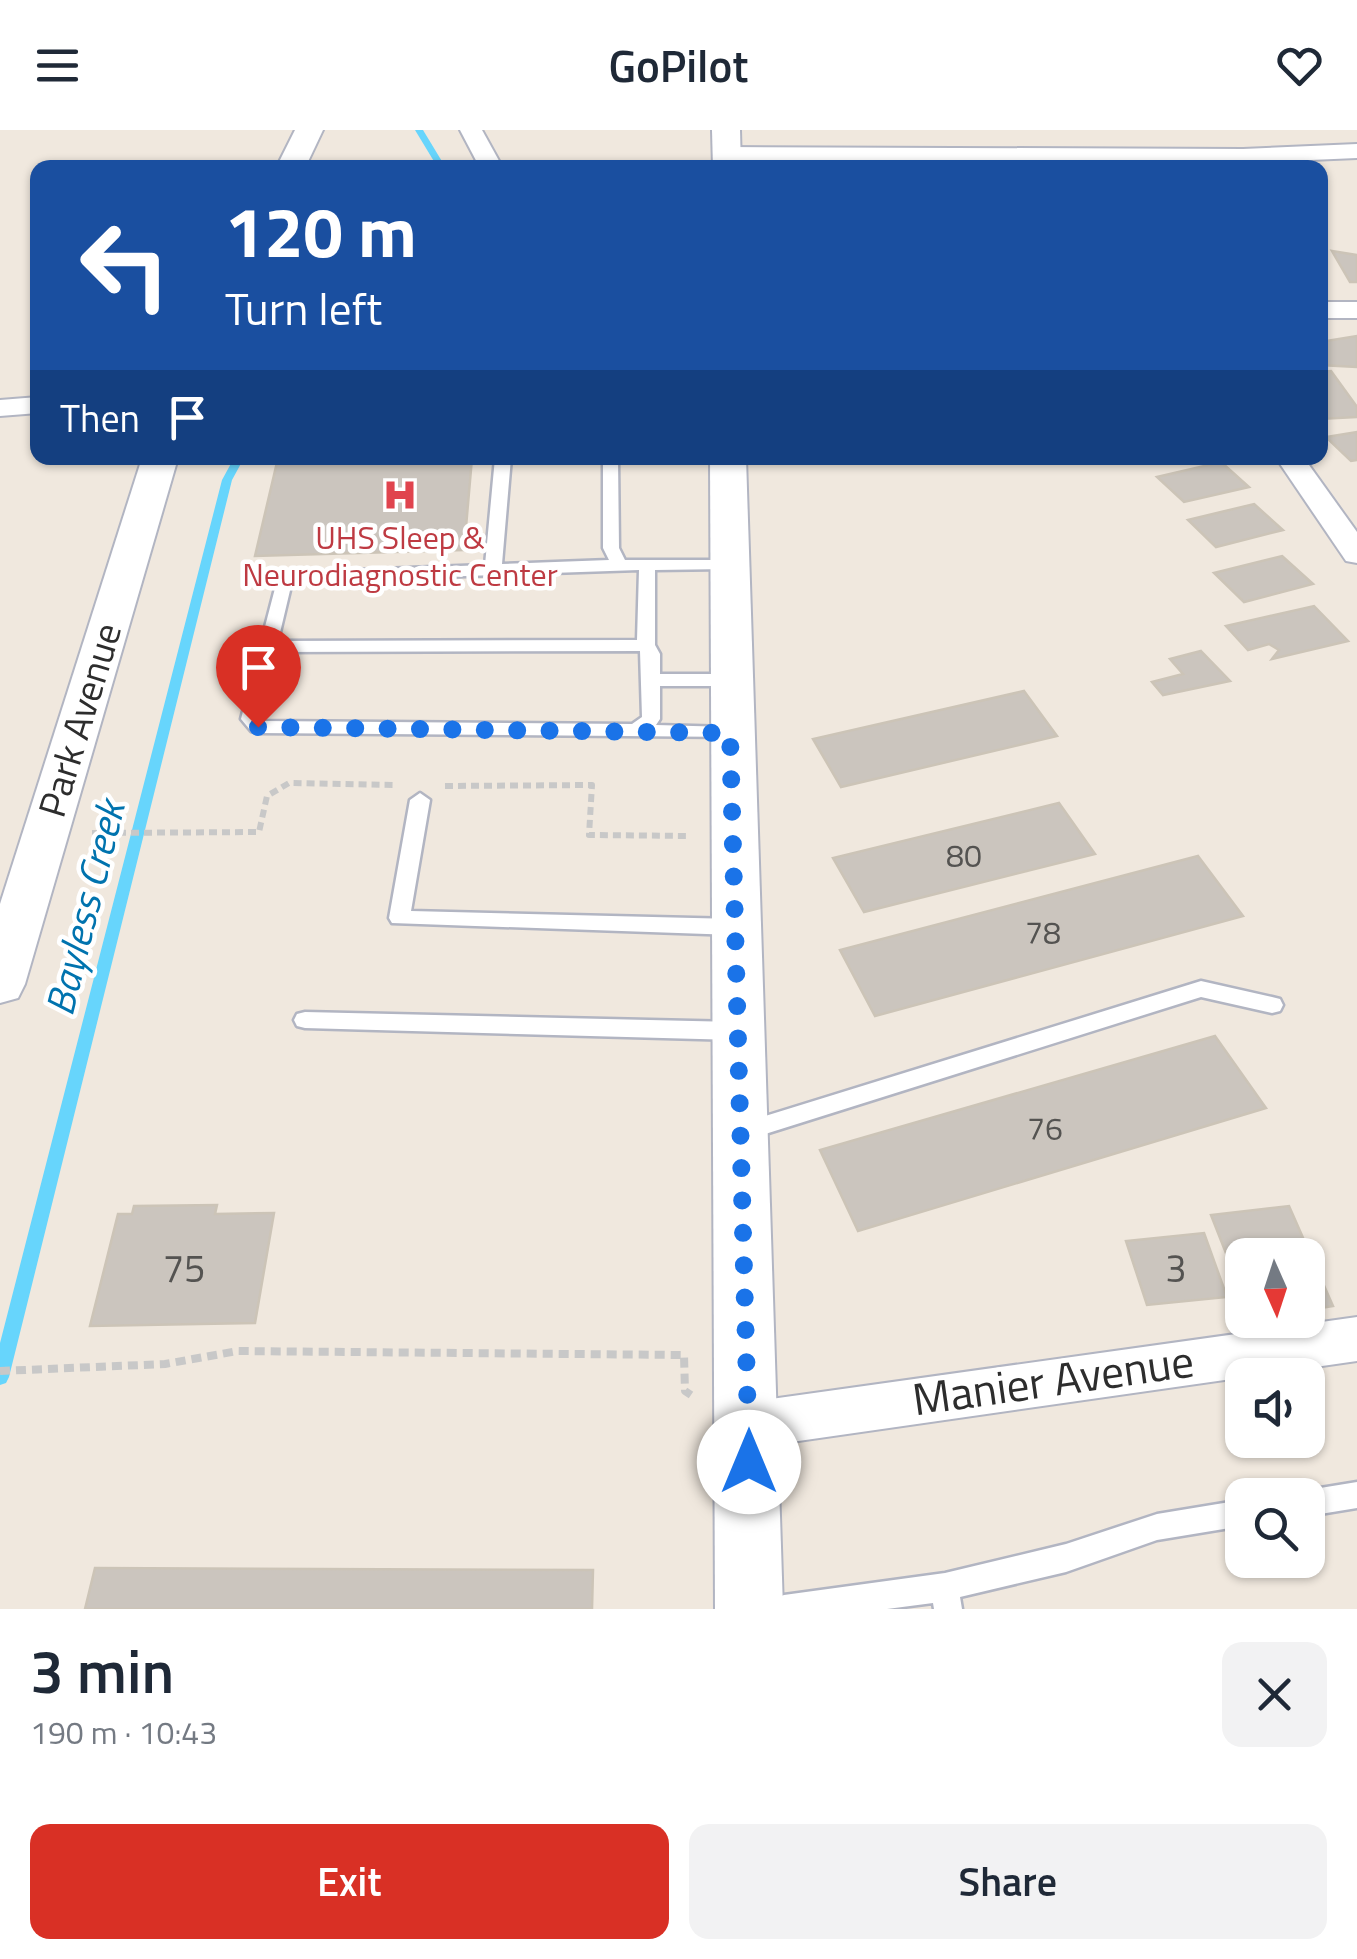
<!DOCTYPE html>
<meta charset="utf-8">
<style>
body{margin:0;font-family:"Titillium Web",sans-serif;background:#f2f2f3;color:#1f2937;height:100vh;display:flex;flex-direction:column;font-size:38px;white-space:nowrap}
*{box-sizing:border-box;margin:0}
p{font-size:32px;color:#747a83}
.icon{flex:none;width:55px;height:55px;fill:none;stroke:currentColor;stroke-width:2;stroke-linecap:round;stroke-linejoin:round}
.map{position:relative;height:1479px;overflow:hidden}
.drawer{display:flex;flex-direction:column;background:#fff;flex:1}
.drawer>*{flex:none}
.guide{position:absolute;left:30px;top:30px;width:1298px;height:305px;border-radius:20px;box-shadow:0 2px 8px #0004;background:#1a4fa0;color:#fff;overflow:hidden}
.needle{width:65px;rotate:177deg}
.fabs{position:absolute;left:1225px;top:1108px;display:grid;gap:20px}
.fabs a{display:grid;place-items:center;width:100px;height:100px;border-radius:20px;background:#fff;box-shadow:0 2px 8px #0004;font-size:50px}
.pin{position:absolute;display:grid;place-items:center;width:85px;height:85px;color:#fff;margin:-102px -42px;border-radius:50% 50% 50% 0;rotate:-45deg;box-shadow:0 0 10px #0007}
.pin .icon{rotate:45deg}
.me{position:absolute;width:110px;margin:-55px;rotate:0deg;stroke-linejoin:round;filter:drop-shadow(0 0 8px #0008)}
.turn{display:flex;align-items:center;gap:35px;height:210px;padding:0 30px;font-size:45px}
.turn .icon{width:130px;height:130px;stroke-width:2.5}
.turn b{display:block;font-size:70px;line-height:85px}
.then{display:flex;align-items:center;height:95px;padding:0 30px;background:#0003;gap:20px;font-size:38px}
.round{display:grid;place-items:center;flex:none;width:105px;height:105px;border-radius:20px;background:#f2f2f3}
.headline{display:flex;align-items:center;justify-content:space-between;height:170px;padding:0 30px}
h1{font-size:60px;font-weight:600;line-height:75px}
.cta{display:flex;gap:20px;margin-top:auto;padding:20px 30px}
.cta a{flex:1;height:115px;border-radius:20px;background:#d93025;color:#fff;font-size:40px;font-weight:600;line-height:115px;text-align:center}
.cta a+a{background:#f2f2f3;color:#1f2937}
header{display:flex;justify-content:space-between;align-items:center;height:130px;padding:0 30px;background:#fff;font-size:45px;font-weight:600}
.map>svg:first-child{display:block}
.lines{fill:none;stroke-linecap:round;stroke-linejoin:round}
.stream{fill:#67d5fc;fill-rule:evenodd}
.building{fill:#cbc5be;stroke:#ccc4b7;stroke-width:2.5}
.service-casing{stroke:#b2b5c2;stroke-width:5}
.minor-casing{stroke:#b2b5c2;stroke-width:4}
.tertiary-casing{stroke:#b2b5c2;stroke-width:4}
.path-far1{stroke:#c8c8c8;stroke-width:6;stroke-dasharray:8 5;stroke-linecap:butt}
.path{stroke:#c8c8c8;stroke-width:8;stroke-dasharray:10 6;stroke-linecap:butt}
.service{fill:#fff;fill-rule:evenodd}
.minor{fill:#fff;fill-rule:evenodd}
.tertiary{fill:#fff;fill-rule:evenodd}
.route{stroke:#1a73e8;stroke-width:18;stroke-dasharray:0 32.4}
.labels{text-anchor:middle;stroke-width:9;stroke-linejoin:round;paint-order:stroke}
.far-health-label{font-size:32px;fill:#be3a42;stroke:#fff}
.number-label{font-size:32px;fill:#545351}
.street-label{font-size:38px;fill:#2d2d2d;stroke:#fff}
.near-number-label{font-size:38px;fill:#545351}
.water-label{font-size:40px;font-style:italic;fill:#0073ae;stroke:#fff}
.near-street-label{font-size:45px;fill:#2d2d2d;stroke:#fff}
</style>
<header><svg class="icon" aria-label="menu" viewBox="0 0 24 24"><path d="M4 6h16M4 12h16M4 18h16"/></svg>GoPilot<svg class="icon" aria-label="heart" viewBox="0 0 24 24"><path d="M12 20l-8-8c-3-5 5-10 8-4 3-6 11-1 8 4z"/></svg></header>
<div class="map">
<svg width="1357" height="1479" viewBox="0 0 1357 1479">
<rect width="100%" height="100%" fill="#f0e8de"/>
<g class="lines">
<g class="stream">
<path d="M415,0H423L446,38H438Z"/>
<path d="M234,328H244L232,350L9,1247L6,1253L0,1255V1213L222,350Z"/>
</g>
</g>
<g class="building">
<path d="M1332,121L1357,125V152H1350Z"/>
<path d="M1357,206V237L1320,235V212Z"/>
<path d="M1331,241L1357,277V287L1320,289V242Z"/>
<path d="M1357,302V330L1351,331L1326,307Z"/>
<path d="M278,328H472L464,420L255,426Z"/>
<path d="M1221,332L1249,357L1184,372L1157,347Z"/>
<path d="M1254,374L1283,400L1216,417L1188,390Z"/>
<path d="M1282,426L1313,454L1244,472L1214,443Z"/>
<path d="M1314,476L1348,511L1272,529L1279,520L1269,514L1248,520L1226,496Z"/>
<path d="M1201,521L1230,551L1163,565L1152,552L1183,544L1170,529Z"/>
<path d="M1024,561L1057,606L841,657L813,609Z"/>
<path d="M1059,673L1095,724L864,782L833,728Z"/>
<path d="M1198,726L1243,786L875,886L840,820Z"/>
<path d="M1215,906L1266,978L858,1101L820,1020Z"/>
<path d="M217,1075L215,1084L274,1083L255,1193L90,1196L118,1084H132L134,1076Z"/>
<path d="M1289,1076L1333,1176L1308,1180V1125H1242V1164L1211,1085Z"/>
<path d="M1204,1103L1227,1167L1147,1175L1126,1111Z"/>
<path d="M95,1438L593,1440L592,1479H85Z"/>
</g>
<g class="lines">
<g class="service-casing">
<g id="service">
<path d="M495,328H511L502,434L609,430L603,418V328H618L619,418L625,430H734L736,434L728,439L655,440V515L660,524V544H729L738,550L729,556H660V589L656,595L730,597L737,599L739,603L737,607L258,603L251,601L241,589L279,443L485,435ZM639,440L637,510L278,511L292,452ZM640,521L642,587L632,594L263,591L259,588L275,522Z"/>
<path d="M420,663L430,670L411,781L735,789L742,792L745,797L742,802L735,805L392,793L389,788L410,670Z"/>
<path d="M1201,851L1272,867L1280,869L1283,875L1280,881L1272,883L1201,867L743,1011L735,1009L732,1002L735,995L743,993Z"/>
<path d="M305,882L736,892L744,895L747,901L744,907L736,910L305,898L297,896L294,890L297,884Z"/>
<path d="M1357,1352V1378L1308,1386V1365H1298L1308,1360Z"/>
<path d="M1242,1370V1396L1157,1410L1066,1442L960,1467L962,1479H934L933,1473L887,1479H770L774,1469L784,1465L945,1443L1066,1414L1157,1384Z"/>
</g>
</g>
<g class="minor-casing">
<g id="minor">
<path d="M460,0H482L503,38H480Z"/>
<path d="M1357,14V28L1243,33L727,31L716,24L727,17L1243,19Z"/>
<rect x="1320" y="172" width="37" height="16"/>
<path d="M38,267V283L0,286V270Z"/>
<path d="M1276,328H1304L1357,402V433L1346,431Z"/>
<path d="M1357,1187V1231L749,1318L732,1311L724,1295L732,1279L749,1272Z"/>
</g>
</g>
<g class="tertiary-casing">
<g id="tertiary">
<path d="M295,0H323L305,38H276Z"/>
<path d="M712,0H740L741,38H713Z"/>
<path d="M142,328H178L25,854L18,868L0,873V774Z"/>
<path d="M710,328H746L783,1479H715Z"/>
</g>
</g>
<g class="path-far1">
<path d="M445,656L592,655L589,705L690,706"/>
<path d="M92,703L259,702L267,666L289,653L397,655"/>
</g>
<path class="path" d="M0,1241L165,1234L238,1221L684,1225L685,1261L691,1265"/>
<use href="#service" class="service"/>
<use href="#minor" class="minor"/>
<use href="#tertiary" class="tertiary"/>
</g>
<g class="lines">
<path class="route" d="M258,597L730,603L749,1332"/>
</g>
<defs>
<g id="hospital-bare" transform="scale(2.7)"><path d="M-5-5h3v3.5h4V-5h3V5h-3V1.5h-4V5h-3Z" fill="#e0444e" stroke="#fff" stroke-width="2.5" paint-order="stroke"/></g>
</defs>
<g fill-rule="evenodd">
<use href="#hospital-bare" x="400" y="365"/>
</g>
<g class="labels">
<g class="far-health-label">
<text x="400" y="419">UHS Sleep &amp;<tspan x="400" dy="37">Neurodiagnostic Center</tspan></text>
</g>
<g class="number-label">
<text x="964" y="737">80</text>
<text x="1043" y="814">78</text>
<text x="1045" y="1010">76</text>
</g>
<g class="street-label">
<text transform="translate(80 590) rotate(-73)" y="13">Park Avenue</text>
</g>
<g class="near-number-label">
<text x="184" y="1152">75</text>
<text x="1176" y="1152">3</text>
</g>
<g class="water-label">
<text transform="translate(85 778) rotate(-76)" y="14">Bayless Creek</text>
</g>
<g class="near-street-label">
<text transform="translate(1053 1250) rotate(-8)" y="16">Manier Avenue</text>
</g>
</g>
</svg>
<div class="fabs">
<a><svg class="needle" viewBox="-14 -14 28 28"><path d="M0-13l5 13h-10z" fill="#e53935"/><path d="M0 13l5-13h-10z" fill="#747a83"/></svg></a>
<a><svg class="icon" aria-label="sound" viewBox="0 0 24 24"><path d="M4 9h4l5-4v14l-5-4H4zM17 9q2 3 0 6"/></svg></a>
<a><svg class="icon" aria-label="search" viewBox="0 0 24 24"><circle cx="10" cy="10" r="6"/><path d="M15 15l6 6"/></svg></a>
</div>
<div class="pin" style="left:258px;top:597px;background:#d93025"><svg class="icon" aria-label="arrive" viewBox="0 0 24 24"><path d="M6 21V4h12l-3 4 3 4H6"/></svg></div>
<svg class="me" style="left:749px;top:1332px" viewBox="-20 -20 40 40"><circle r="19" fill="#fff"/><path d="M0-13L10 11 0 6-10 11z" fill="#1a73e8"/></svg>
<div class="guide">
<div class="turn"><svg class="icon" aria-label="left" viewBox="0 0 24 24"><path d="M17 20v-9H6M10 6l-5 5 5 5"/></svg><div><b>120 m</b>Turn left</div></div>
<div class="then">Then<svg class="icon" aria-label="arrive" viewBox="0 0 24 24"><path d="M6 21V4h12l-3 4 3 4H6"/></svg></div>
</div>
</div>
<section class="drawer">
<div class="headline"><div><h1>3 min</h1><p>190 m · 10:43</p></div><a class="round"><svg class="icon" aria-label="close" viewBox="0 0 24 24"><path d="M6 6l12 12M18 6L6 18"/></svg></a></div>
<div class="cta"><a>Exit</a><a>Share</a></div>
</section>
